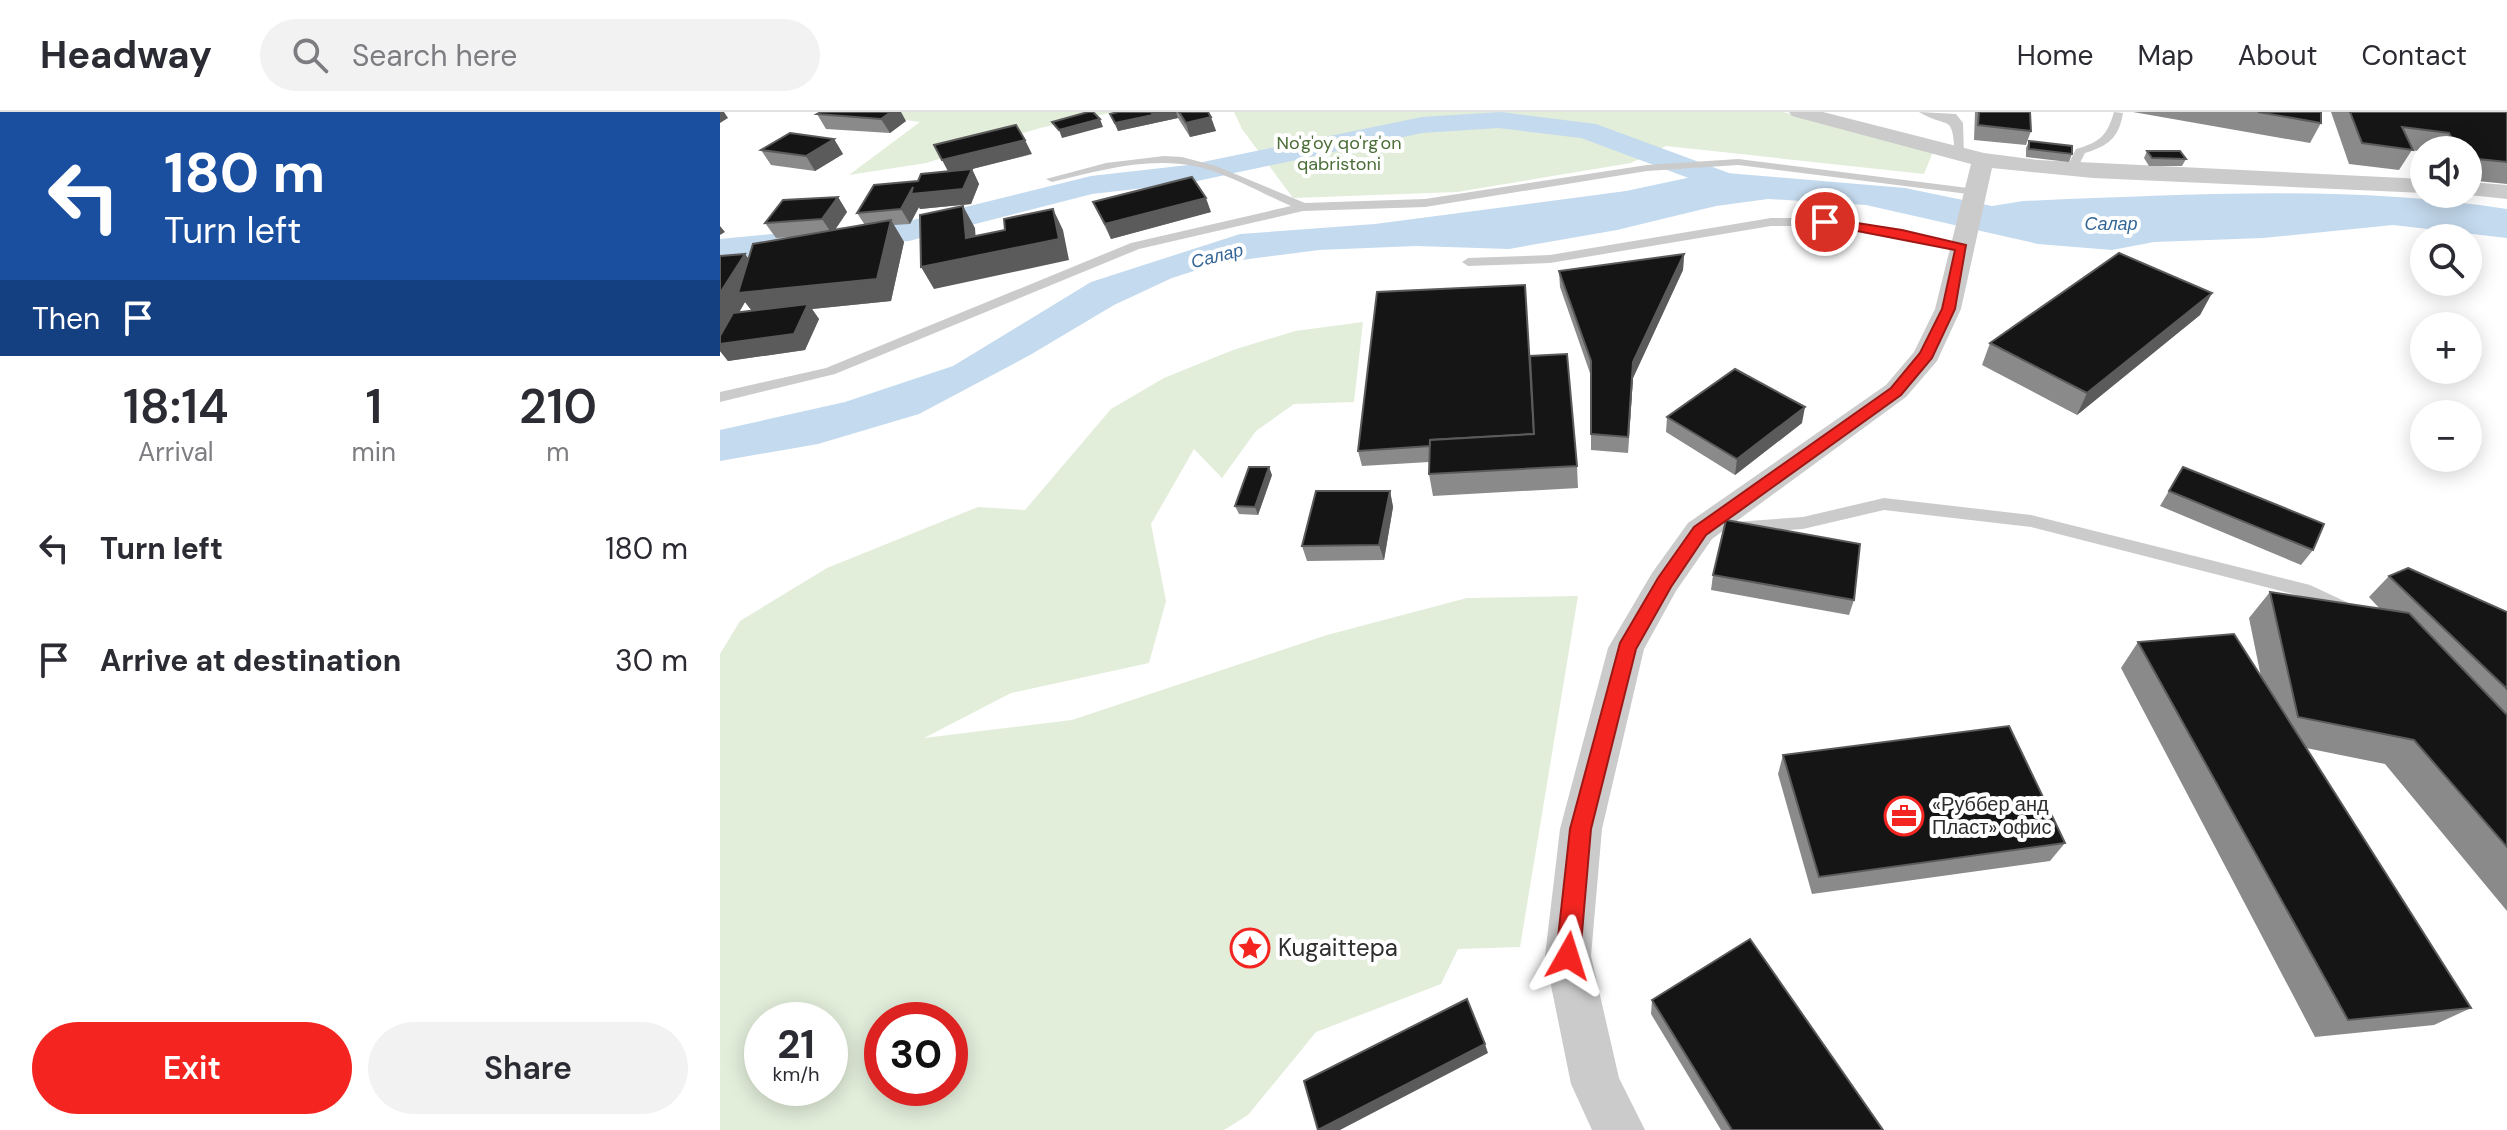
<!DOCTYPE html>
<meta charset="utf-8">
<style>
body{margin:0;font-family:"DM Sans",sans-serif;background:#f2f2f3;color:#2b2b33;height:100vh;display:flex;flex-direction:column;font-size:30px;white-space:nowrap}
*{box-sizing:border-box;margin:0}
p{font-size:26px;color:#7c7c81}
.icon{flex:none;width:44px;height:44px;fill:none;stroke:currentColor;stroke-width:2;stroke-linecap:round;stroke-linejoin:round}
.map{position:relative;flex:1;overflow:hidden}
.panel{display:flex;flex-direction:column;background:#fff;width:720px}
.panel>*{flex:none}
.guide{background:#1a4fa0;color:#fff;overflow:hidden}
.tools{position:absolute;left:1690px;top:24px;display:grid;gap:16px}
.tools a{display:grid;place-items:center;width:72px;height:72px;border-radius:50%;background:#fff;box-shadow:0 4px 20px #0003;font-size:40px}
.speed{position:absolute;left:24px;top:890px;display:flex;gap:16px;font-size:40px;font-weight:700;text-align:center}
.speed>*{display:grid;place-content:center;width:104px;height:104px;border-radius:50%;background:#fff;box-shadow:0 4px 20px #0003;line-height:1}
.speed small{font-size:20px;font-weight:400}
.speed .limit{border:12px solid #d22;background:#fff;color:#111}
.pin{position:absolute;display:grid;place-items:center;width:68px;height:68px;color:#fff;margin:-34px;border:4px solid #fff;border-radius:50%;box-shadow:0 2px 8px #0007}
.me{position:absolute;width:88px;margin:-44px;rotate:6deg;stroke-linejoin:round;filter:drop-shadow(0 0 6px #0008)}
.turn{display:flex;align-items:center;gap:28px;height:168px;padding:0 32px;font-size:36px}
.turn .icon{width:104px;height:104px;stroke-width:2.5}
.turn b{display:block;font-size:56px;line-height:68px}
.then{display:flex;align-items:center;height:76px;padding:0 32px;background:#0003;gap:16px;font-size:30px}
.eta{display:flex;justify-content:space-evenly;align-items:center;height:136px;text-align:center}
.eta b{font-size:48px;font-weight:600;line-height:56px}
.action{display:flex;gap:16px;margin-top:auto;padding:16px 32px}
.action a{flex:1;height:92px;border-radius:48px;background:#f42520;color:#fff;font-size:32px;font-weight:600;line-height:92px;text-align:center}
.action a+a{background:#f2f2f3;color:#2b2b33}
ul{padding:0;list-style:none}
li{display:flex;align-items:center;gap:24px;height:112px;padding:0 32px}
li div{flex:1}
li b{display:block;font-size:30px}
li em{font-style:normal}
header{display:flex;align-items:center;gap:48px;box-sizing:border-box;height:112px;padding:0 40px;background:#fff;border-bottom:2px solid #e1e1e2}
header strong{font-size:38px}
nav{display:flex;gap:44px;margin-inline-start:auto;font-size:28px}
.search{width:560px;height:72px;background:#f2f2f3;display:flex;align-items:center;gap:20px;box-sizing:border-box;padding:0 28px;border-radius:44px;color:#7c7c81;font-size:30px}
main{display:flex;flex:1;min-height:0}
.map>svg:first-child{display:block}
.green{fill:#e2edda;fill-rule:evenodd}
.water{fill:#c4daee}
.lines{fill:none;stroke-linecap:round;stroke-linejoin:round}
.canal{fill:#c4daee;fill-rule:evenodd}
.service{fill:#cbcbcb;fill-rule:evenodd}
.minor{fill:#cbcbcb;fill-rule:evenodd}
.wall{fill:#8a8a8a;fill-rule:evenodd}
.shaded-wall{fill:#5b5b5b}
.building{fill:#151515;stroke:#5b5b5b;stroke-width:2}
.route{fill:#f42520;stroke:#9f1815;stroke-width:2}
.labels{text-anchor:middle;stroke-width:8;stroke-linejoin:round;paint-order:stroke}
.far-park-label{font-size:18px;fill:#4b6d37;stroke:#fff}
.far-water-label{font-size:18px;font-style:italic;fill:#356797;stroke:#fff}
.poi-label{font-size:20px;fill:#2e2e2e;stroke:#fff;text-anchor:start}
.near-poi-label{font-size:24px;fill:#2e2e2e;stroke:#fff;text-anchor:start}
</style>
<header>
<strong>Headway</strong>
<div class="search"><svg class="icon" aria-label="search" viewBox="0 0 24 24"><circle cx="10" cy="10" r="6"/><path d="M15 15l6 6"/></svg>Search here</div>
<nav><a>Home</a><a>Map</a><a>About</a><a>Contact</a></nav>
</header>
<main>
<section class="panel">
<div class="guide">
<div class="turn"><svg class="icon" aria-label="left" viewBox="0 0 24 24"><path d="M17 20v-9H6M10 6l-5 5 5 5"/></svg><div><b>180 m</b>Turn left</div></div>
<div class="then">Then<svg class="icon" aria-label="arrive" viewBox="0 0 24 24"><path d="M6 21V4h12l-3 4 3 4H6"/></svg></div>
</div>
<div class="eta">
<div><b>18:14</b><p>Arrival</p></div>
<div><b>1</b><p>min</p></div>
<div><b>210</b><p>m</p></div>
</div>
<ul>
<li><svg class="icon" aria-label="left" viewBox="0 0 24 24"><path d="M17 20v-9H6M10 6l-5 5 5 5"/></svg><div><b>Turn left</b></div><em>180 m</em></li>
<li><svg class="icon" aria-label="arrive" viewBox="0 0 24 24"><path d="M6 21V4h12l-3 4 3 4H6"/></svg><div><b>Arrive at destination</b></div><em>30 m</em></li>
</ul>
<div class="action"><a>Exit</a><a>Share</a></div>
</section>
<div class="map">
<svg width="1787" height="1018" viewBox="0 0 1787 1018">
<rect width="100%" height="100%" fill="#fff"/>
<g class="green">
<path d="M394,0L320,16L206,51L129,63L200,10L129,0Z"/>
<path d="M514,0H1063L1213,40L1204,62L946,34L911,51L737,80L573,86L522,17Z"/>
<path d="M643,210L634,290L574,292L536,319L502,366L474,337L431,412L446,489L429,551L291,581L204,626L352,608L607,523L747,486L858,484L800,835L738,837L721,872L596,920L528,1003L504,1018H0V542L20,509L107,456L258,395L305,398L391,297L444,266L513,238L575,219ZM42,908H110V976H42ZM162,908H230V976H162Z"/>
</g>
<path class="water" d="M995,60L1185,76L1272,94L1303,89C1464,83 1627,72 1787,97V126L1673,113L1543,126L1434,130L1392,138L1318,132L1146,93L1048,87L996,94L897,118L789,137L696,134L599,138L499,151L452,166L394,193L310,243L199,302L98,332L0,349V318L125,290L233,254L371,170L520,122L655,112L906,79Z"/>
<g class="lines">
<path class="canal" d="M781,0L876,12L1036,71L1040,78L1036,85L1025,87L861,26L778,16L702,21L468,71L372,82L189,129L0,147V127L189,109L371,64L468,53L702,5Z"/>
<g class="service">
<path d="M1199,0L1236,2L1243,11L1244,44L1235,42C1232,0 1230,18 1199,0Z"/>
<path d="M1394,0L1403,1C1399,26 1388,34 1365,41L1355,61H1347L1345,59L1356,37C1380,30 1387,24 1394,0Z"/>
<path d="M444,44L462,45L496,54L585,91L705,87L927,53L1018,47L1256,77L1262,80L1256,83L1018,53L927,59L705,95L583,99L419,137L115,262L0,290V280L106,256L411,131L571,94C536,79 500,56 461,52C418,47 373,60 332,70L326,67L386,51Z"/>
<path d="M1051,106H1105L1182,118L1248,135L1242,139L1105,114H1051L830,151L748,154L742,150L748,146L830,143Z"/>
<path d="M1164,386L1311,403L1590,473L1635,494L1638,499L1635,504L1629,506L1585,485L1311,415L1164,398L1083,417L1015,422L1007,416L1015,410L1083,405Z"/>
</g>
<g class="minor">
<path d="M1069,0H1103L1264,41L1318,48L1704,67V81L1373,66L1272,56L1241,197L1217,249L1186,285L992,427L956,479L924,537L882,717L871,844L899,966L925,1018H872L851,972L825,844L840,717L888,536L932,461L968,411L1166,273L1194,240L1215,197L1251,52L1072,4Z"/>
<path d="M1748,70L1787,73V87L1740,82H1748Z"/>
</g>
</g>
<g class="wall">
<path d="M398,0H488L496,19L470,25L458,6L398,19L390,2Z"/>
<path d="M1255,0H1310L1311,19L1306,33L1254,28Z"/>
<path d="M1413,0H1601V11L1590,31Z"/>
<path d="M1611,0H1787V72L1748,68V38H1704V40L1692,38L1679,58L1629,52Z"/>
<path d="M97,2L186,9L170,21L106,17Z"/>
<path d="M114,27L123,42L95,59L51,53L41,38Z"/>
<path d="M1309,29L1352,42L1349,50L1306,45V36Z"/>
<path d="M1427,39L1466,47L1462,54H1429L1424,46Z"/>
<path d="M312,42L252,57L259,72L251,92L200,97L199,95L190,112L174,113L184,130L171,189L92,197L99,207L85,238L8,249L0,239V232L25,142L28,146L73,125L56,126L45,111L118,85L127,100L115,118L145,113L137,101L198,69L227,59ZM25,190L32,199L19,201Z"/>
<path d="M373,90L491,100L391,127Z"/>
<path d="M964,142L963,158L913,266L908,341L871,338V264L840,175L839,159Z"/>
<path d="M1492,181L1480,203L1357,303L1262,253L1270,231Z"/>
<path d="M810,244L857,354L858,376L713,384L709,362V350L642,354L638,339Z"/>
<path d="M947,305L1082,311L1015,363L946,320Z"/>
<path d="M1463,355L1593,438L1581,453L1440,394Z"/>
<path d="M552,363L538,403L519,402L515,394Z"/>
<path d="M670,379L673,395L664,448L587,449L582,434Z"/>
<path d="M993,463L1134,488L1129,503L991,478Z"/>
<path d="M1669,464L1787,500V799L1665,652L1586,636L1751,896L1714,913L1595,925L1401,556L1418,530L1541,565L1529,506L1550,480L1660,497L1649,485Z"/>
<path d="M1063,643L1345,731L1330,749L1092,782L1058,662Z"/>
<path d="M932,888L1163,1018H1001L931,902Z"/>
</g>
<g class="shaded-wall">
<path d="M0,0H4L8,6L0,11Z"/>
<path d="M171,0H181L186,9L170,21L161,7Z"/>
<path d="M432,0H456L458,6L398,19L395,11L433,3Z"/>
<path d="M491,5L496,19L470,25L466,11Z"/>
<path d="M380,7L383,15L342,26L339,18Z"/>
<path d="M114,27L123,42L95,59L86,44Z"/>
<path d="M305,28L312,42L252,57L259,72L251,92L200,97L199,95L190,112L181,97L193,75L230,63L222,48Z"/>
<path d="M118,85L127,100L112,122L102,107Z"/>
<path d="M486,86L491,100L391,127L385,112Z"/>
<path d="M243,94L255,116L257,144L333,97L343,118L349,148L214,177L201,155Z"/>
<path d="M171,108L184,130L171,189L92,197L99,207L85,238L8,249L0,239V232L35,203L25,190L0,232V181L25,142L41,163Z"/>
<path d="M0,114L5,120L0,123Z"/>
<path d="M964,142L963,158L913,266L908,341L913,250Z"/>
<path d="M1492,181L1480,203L1357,303L1367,281Z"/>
<path d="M1085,295L1082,311L1015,363L1017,347Z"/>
<path d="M549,355L552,363L538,403L535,395Z"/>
<path d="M670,379L673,395L664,448L659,433Z"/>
<path d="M765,932L768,941L620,1018H598Z"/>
</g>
<g class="building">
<path d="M101,0H171L161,7L97,2Z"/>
<path d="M368,0H373L380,7L339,18L332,10Z"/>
<path d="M398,0H431L433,3L395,11L390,2Z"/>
<path d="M459,0H488L491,5L466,11Z"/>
<path d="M1259,0H1310L1311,19L1258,13Z"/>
<path d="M1538,0H1601V11Z"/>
<path d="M1630,0H1787V50L1748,46V38H1738L1729,21L1682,15L1693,38L1642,31Z"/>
<path d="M296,13L305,28L222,48L214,33Z"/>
<path d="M70,21L114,27L86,44L41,38Z"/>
<path d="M1309,29L1352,34V42L1309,37Z"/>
<path d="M1427,39H1460L1466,47L1432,46Z"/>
<path d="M252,57L243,77L191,82L193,75L181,97L137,101L154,73L198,69L201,62Z"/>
<path d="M472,65L486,86L385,112L373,90Z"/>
<path d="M118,85L102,107L45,111L63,88Z"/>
<path d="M243,94L246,126L285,118L284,107L333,97L339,127L201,155L200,103Z"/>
<path d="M171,108L157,167L18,181L33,132Z"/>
<path d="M1399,141L1492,181L1367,281L1270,231Z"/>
<path d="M25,142L0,181V144Z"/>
<path d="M964,142L913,250L908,325L871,322V249L839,159Z"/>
<path d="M805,173L814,322L710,328V334L638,339L657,180Z"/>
<path d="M88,192L74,222L0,232V224L13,201Z"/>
<path d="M847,242L857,354L709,362L710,328L814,322L810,244Z"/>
<path d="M1015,257L1085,295L1017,347L947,305Z"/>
<path d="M529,355H549L535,395L515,394Z"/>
<path d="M1463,355L1604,412L1593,438L1449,379Z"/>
<path d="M596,379H670L659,433L582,434Z"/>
<path d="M1006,408L1140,432L1134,488L993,463Z"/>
<path d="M1688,456L1787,500V577L1669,464Z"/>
<path d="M1550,480L1689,501L1787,603V735L1694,628L1578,605Z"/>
<path d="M1514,522L1751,896L1628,908L1418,530Z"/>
<path d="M1289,614L1345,731L1099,765L1063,643Z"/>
<path d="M1030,827L1163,1018H1012L932,888Z"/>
<path d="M747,887L765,932L598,1018L584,969Z"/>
</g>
<path class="route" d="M1105,106L1182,118L1246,133L1235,197L1212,246L1181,283L986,423L951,475L916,537L871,717L860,844L856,852L848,855L840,852L836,844L850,717L900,531L938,466L974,415L1171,276L1200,241L1222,197L1235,138L1101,112V107Z"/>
<defs>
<g id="office-ring" transform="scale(2)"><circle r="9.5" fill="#fff" stroke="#f42520" stroke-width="1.5"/><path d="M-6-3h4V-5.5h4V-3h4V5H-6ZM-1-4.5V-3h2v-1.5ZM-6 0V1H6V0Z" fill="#f42520"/></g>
<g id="sight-ring" transform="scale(2)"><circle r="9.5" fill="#fff" stroke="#f42520" stroke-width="1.5"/><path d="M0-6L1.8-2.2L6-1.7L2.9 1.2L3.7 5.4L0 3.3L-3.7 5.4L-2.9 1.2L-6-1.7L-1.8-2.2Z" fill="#f42520"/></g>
</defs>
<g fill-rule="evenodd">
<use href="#office-ring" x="1184" y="704"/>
<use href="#sight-ring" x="530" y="836"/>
</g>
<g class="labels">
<g class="far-park-label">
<text x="619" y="37">No'g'oy qo'rg'on<tspan x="619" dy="21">qabristoni</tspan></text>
</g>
<g class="far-water-label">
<text x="1391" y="118">Салар</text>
<text transform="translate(497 144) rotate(-14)" y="6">Салар</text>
</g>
<g class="poi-label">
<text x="1212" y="699">«Руббер анд<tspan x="1212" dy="23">Пласт» офис</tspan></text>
</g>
<g class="near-poi-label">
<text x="558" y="844">Kugaittepa</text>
</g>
</g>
</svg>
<div class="tools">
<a><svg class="icon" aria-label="sound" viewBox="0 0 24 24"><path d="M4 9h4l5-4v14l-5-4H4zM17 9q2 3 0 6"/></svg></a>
<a><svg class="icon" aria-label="search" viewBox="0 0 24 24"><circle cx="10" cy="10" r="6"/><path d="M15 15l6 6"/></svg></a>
<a>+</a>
<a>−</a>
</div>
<div class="speed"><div>21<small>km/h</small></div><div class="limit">30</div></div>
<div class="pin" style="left:1105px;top:110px;background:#d93025"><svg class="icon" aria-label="arrive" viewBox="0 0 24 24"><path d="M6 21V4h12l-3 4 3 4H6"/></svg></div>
<svg class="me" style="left:848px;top:844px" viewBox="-20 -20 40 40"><path d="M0-17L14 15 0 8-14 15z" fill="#f42520" stroke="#fff" stroke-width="4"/></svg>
</div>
</main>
